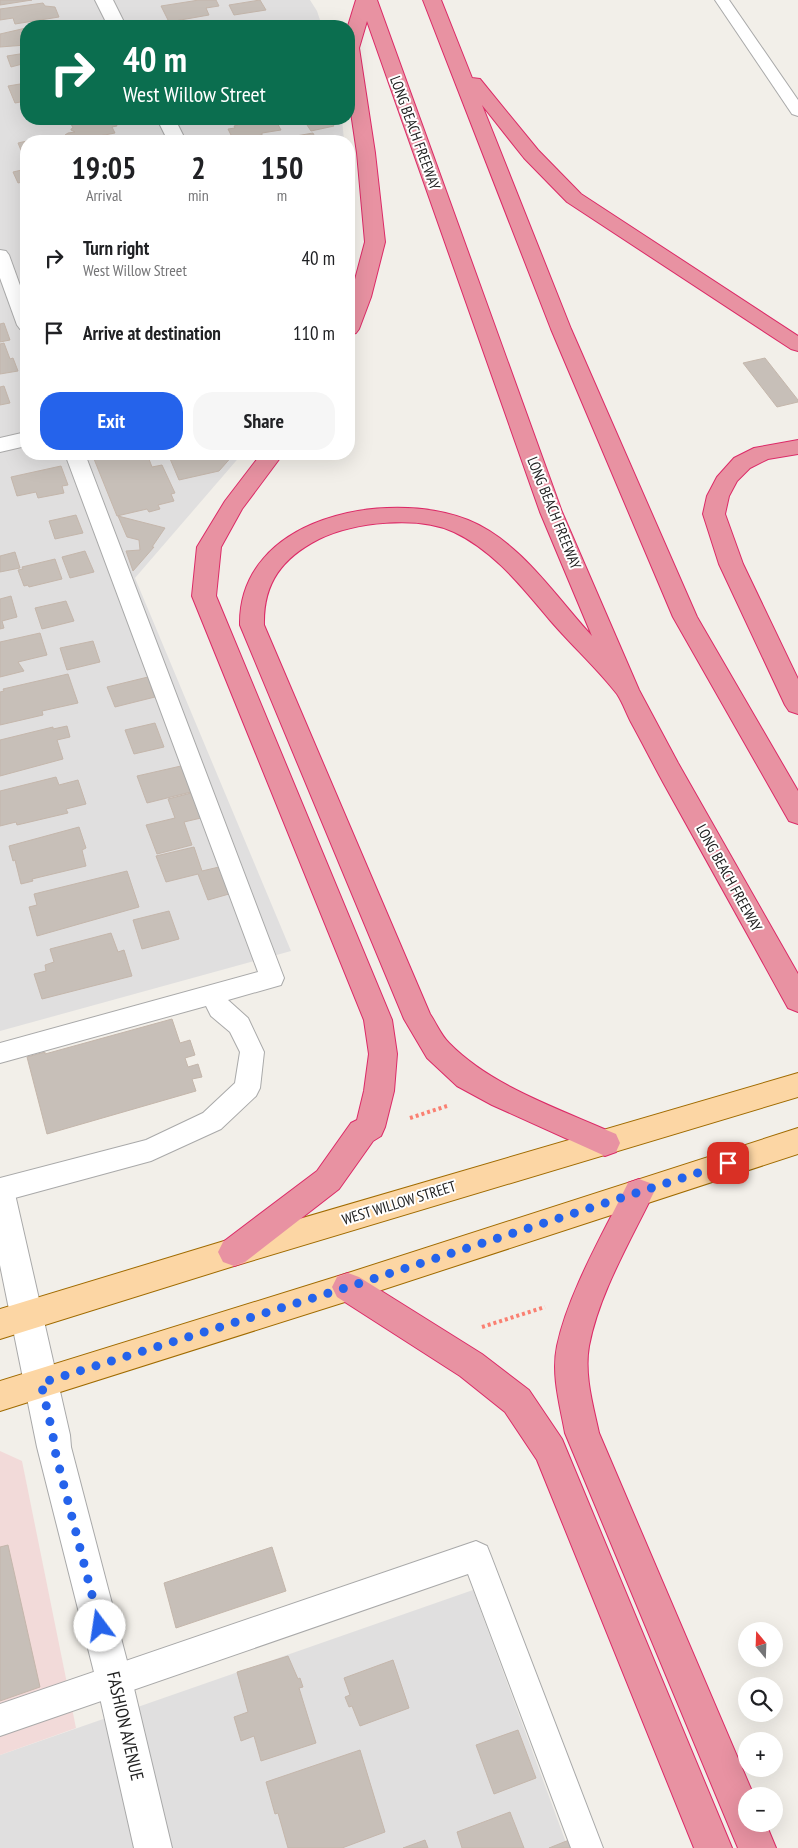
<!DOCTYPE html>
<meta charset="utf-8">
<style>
body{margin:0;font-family:"PT Sans Narrow",sans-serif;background:#f6f6f6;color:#202124;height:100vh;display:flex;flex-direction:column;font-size:19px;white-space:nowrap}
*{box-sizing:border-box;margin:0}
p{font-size:16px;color:#757577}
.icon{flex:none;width:28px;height:28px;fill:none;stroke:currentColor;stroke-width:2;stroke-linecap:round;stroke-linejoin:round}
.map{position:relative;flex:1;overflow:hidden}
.sheet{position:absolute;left:20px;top:135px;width:335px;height:325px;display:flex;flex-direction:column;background:#fff;border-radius:20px;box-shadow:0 5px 20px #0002}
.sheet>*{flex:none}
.top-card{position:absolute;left:20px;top:20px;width:335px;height:105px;border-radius:20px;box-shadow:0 5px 20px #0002;background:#0b6e4f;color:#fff;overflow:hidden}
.needle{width:32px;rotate:341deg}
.tools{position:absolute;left:738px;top:1622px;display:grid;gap:10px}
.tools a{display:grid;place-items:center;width:45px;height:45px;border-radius:50%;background:#fff;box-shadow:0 5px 20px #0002;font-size:25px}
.pin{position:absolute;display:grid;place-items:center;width:42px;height:42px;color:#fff;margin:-21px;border-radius:10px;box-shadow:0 2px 8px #0006}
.me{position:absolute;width:55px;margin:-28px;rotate:346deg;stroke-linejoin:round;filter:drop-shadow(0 0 4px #0008)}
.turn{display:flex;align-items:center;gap:18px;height:105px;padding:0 20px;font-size:22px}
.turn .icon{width:65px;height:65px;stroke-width:2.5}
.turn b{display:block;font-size:35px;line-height:42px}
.eta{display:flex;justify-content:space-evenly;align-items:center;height:85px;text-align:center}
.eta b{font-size:30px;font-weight:700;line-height:35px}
.primary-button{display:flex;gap:10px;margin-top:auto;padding:10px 20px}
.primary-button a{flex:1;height:58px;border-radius:20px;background:#2563eb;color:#fff;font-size:20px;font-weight:700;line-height:58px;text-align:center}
.primary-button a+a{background:#f6f6f6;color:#202124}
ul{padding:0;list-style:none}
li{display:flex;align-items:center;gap:15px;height:75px;padding:0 20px}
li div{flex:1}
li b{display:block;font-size:19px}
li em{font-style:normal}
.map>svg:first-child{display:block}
.residential{fill:#e0dfdf}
.commercial{fill:#f2dad9}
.building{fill:#c7bfb8;stroke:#c4b6ab}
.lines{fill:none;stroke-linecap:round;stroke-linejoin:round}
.service-casing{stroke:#a9a9a9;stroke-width:2}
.minor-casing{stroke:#a9a9a9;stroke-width:2}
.primary-casing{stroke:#a06b00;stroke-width:2}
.motorway-casing{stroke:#dc2a67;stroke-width:2}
.path{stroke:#fa8072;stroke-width:4;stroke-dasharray:3 3;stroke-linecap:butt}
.service{fill:#fff;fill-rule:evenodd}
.minor{fill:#fff;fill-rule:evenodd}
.primary{fill:#fcd6a4;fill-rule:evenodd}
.motorway{fill:#e892a2;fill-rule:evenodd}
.route{stroke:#2563eb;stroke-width:9;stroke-dasharray:0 16.2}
.labels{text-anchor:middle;stroke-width:4;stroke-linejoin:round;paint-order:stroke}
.street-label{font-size:15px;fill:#222;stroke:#fff}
.near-street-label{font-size:18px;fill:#222;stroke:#fff}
</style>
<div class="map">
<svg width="798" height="1848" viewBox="0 0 798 1848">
<rect width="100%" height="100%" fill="#f2efe9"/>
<g class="residential">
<path d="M0,0H310L317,11L322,26H26V119H342L344,141H26V454H242L135,578L291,951L0,1031Z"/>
<path d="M473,1590L568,1848H0V1755Z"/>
</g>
<path class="commercial" d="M0,1451L22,1461L76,1728L0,1755Z"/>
<g class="building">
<path d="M0,0H32L0,5Z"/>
<path d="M199,0H216L219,6L206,8L209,15L169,22L161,6Z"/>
<path d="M260,0L266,10L234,15L229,5Z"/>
<path d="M43,3L45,6L55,7L59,17L15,24L13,18L0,20V9Z"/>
<path d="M26,28V45L0,47V34Z"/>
<path d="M26,53V63L11,67L7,56Z"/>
<path d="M26,83V101L15,103L8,86Z"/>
<path d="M87,119H108L109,122L115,121L117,126L112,127L115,133L73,141L70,138L67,137L65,135L68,133L75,132L71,130V129L73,128L70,122Z"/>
<path d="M234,119H275L281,130L262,133V135L233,139L228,129L235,128L234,126L238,125Z"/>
<path d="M303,119H329L334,126L311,131Z"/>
<path d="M313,133L317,141H268Z"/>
<path d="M40,138L41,141H26V154L23,155L18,143Z"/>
<path d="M26,169V181L18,183L13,172Z"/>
<path d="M4,323L10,340L0,342V324Z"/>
<path d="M4,343L10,359L13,358L18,371L0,374V344Z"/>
<path d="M765,358L798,400V402L777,407L743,363Z"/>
<path d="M4,386L10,403L0,405V387Z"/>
<path d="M117,454H147L152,467L162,465L175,493L171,494L174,501L158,505L160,509L149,512L147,509L117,516L94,459Z"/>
<path d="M168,454H234L219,471L179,480Z"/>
<path d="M61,466L68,485L62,486L64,493L38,498L36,492L17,496L11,477Z"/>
<path d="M76,515L83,533L55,539L49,521Z"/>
<path d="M118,516L165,528L152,547H154L133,571L126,551L140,550L139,540L127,537Z"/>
<path d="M85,551L94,572L70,578L62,557Z"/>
<path d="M15,552L20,568L0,572V556Z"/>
<path d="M55,559L62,579L29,587L28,585L24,586L18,570L23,569L22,567Z"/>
<path d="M11,596L17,617L2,621L4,628L0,629V599Z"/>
<path d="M66,601L74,621L42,629L35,608Z"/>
<path d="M40,633L47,655L18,662L24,671L0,677V642Z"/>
<path d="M93,641L100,662L67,670L60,648Z"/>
<path d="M68,674L78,703L42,711L43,715L0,725V692L4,691L3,689Z"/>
<path d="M148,677L155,697L115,707L107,687Z"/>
<path d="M155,723L164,747L134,754L125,730Z"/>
<path d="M67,726L70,737L57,740L63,759L0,776V740L53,727V729Z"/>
<path d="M181,766L191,792L147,803L137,776Z"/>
<path d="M56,777L59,785L78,780L86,804L66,809L68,813L17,825L16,822L0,826V791Z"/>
<path d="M191,793L201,818L184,822L192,845L157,854L146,825L175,818L168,799Z"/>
<path d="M79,827L86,848L82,850L86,866L32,879L33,881L21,884L15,860L13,861L9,846Z"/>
<path d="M194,847L202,871L219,867L229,894L208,900L198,874L166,882L156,856Z"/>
<path d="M127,871L139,907L37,936L29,907L37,905L34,894Z"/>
<path d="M169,911L179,939L142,949L133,920Z"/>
<path d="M111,933L118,952L124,950L132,976L42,999L34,974L46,971L45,965L54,962L50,949Z"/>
<path d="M172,1019L180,1043L190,1040L195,1055L185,1058L188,1067L198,1064L202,1077L192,1079L196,1091L47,1134L27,1057L45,1052V1054Z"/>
<path d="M8,1545L40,1687L0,1701V1547Z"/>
<path d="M272,1547L286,1591L176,1628L164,1583Z"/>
<path d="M288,1656L298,1679L300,1678L303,1687L299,1688L316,1743L261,1761L254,1736L241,1741L234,1717L248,1712L237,1672Z"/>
<path d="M393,1660L409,1708L360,1726L352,1706L349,1707L345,1697L350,1695L344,1678Z"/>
<path d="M518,1730L536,1778L494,1794L476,1745Z"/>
<path d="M360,1750L385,1832L342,1848H288L278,1813L275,1814L266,1782Z"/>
<path d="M510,1812L524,1848H462L457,1832Z"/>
<path d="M425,1840L428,1848H403Z"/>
<path d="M569,1840L572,1848H549Z"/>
</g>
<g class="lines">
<g class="service-casing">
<g id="service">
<path d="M715,0H729L798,100V116L792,114Z"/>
<path d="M0,250L6,251L9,255L26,302V330L20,329L17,325L0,278Z"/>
<path d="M65,454H85L284,978L281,985L228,1000L248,1018L264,1052L260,1088L256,1096L221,1129L151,1161L0,1202V1178L146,1140L203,1113L235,1083L240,1052L230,1032L211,1016L206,1006L0,1063V1043L258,972Z"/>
<path d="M476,1541L487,1546L491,1556L603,1848H571L468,1574L0,1736V1704Z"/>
</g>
</g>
<g class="minor-casing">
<g id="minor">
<path d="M95,0H113L126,26H108Z"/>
<path d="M157,119H175L186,141H168Z"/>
<path d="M26,432V446L0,452V438Z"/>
<path d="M0,1181L11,1185L15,1194L70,1435L71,1447L132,1680L172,1848H134L96,1680L37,1447L0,1265Z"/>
</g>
</g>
<g class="primary-casing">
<g id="primary">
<path d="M798,1073V1097L234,1266L0,1339V1309L234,1238Z"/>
<path d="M798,1128V1154L348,1301L0,1411V1381L348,1273Z"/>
</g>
</g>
<g class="motorway-casing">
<g id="motorway">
<path d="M356,0H377L562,512L639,690L678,763L798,974V1012L788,1008C747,933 705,858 664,784C653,764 643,744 632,724C627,715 623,703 617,694C597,668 571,645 549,619C521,586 494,551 454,532C418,515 354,522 319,539C282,558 263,583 264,625L430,1014C436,1023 441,1035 449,1043C492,1087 560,1109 616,1134L620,1143L616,1152L605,1156L492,1105L457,1086L427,1058L404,1019L240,625C238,517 387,488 468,520C520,541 555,596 592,636L540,512L367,21L359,48L375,153L385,242L371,297L359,329L356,333L349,335V302L365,242L357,153L349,99L348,26Z"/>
<path d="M423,0H441L472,78L480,79L538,150L581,194L798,336V351L791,349L567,202L524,158L482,105L571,329L697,617L798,791V824L789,821L673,617L551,329Z"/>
<path d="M798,440V454L768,459L750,468L737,481L729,496L725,514L743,564L798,679V714L789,711L785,705L719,564L703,514L707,496L717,477L734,458L754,448Z"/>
<path d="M261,454H283L242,509L221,547L216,596L392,1020L397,1054L394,1091L385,1127L381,1136L373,1141L339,1189L245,1262L234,1266L223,1262L218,1252L223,1242L317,1171L351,1123L357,1120L364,1091L369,1054L364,1020L192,596L197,547L225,501Z"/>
<path d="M639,1179L650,1183L654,1192C631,1240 599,1293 589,1346C584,1375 593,1405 599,1433L754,1796H746V1824H766L776,1848H738L565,1433C560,1405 551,1375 557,1346C568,1293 604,1232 628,1183Z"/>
<path d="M348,1273L359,1277L482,1354L529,1390L562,1439L732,1848H694L537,1460L505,1412L460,1376L337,1297L332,1287L337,1277Z"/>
</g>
</g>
<g class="path">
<path d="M410,1118L447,1106"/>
<path d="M482,1327L545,1307"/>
</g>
<use href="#service" class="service"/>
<use href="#minor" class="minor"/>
<use href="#primary" class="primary"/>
<use href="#motorway" class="motorway"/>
</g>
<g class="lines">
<path class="route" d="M100,1626L54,1447L53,1435L41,1383L348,1287L728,1163"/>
</g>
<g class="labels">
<g class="street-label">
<text transform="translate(415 133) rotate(70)" y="5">LONG BEACH FREEWAY</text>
<text transform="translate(554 513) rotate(68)" y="5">LONG BEACH FREEWAY</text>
<text transform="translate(729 878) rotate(61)" y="5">LONG BEACH FREEWAY</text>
<text transform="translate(399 1203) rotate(-17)" y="5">WEST WILLOW STREET</text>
</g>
<g class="near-street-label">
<text transform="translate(125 1726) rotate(77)" y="6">FASHION AVENUE</text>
</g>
</g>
</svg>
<div class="tools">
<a><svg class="needle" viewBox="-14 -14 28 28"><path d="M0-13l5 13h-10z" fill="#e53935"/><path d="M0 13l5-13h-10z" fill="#757577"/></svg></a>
<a><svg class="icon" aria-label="search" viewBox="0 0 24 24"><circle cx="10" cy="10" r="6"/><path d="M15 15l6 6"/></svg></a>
<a>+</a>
<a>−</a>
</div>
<div class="pin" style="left:728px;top:1163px;background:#d93025"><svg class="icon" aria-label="arrive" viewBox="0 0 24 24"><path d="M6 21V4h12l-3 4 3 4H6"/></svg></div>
<svg class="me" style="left:100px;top:1626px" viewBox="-20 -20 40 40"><circle r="19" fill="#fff"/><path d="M0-13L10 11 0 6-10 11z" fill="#2563eb"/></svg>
<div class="top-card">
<div class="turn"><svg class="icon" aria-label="right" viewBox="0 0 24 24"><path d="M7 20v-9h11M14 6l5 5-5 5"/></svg><div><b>40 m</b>West Willow Street</div></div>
</div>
<section class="sheet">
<div class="eta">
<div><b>19:05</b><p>Arrival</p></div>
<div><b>2</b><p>min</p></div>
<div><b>150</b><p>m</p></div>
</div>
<ul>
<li><svg class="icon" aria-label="right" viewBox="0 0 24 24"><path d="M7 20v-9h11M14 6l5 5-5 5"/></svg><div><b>Turn right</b><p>West Willow Street</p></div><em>40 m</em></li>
<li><svg class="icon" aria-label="arrive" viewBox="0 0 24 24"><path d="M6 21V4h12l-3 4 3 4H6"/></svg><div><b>Arrive at destination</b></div><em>110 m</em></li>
</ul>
<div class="primary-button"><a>Exit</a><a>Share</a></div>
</section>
</div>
